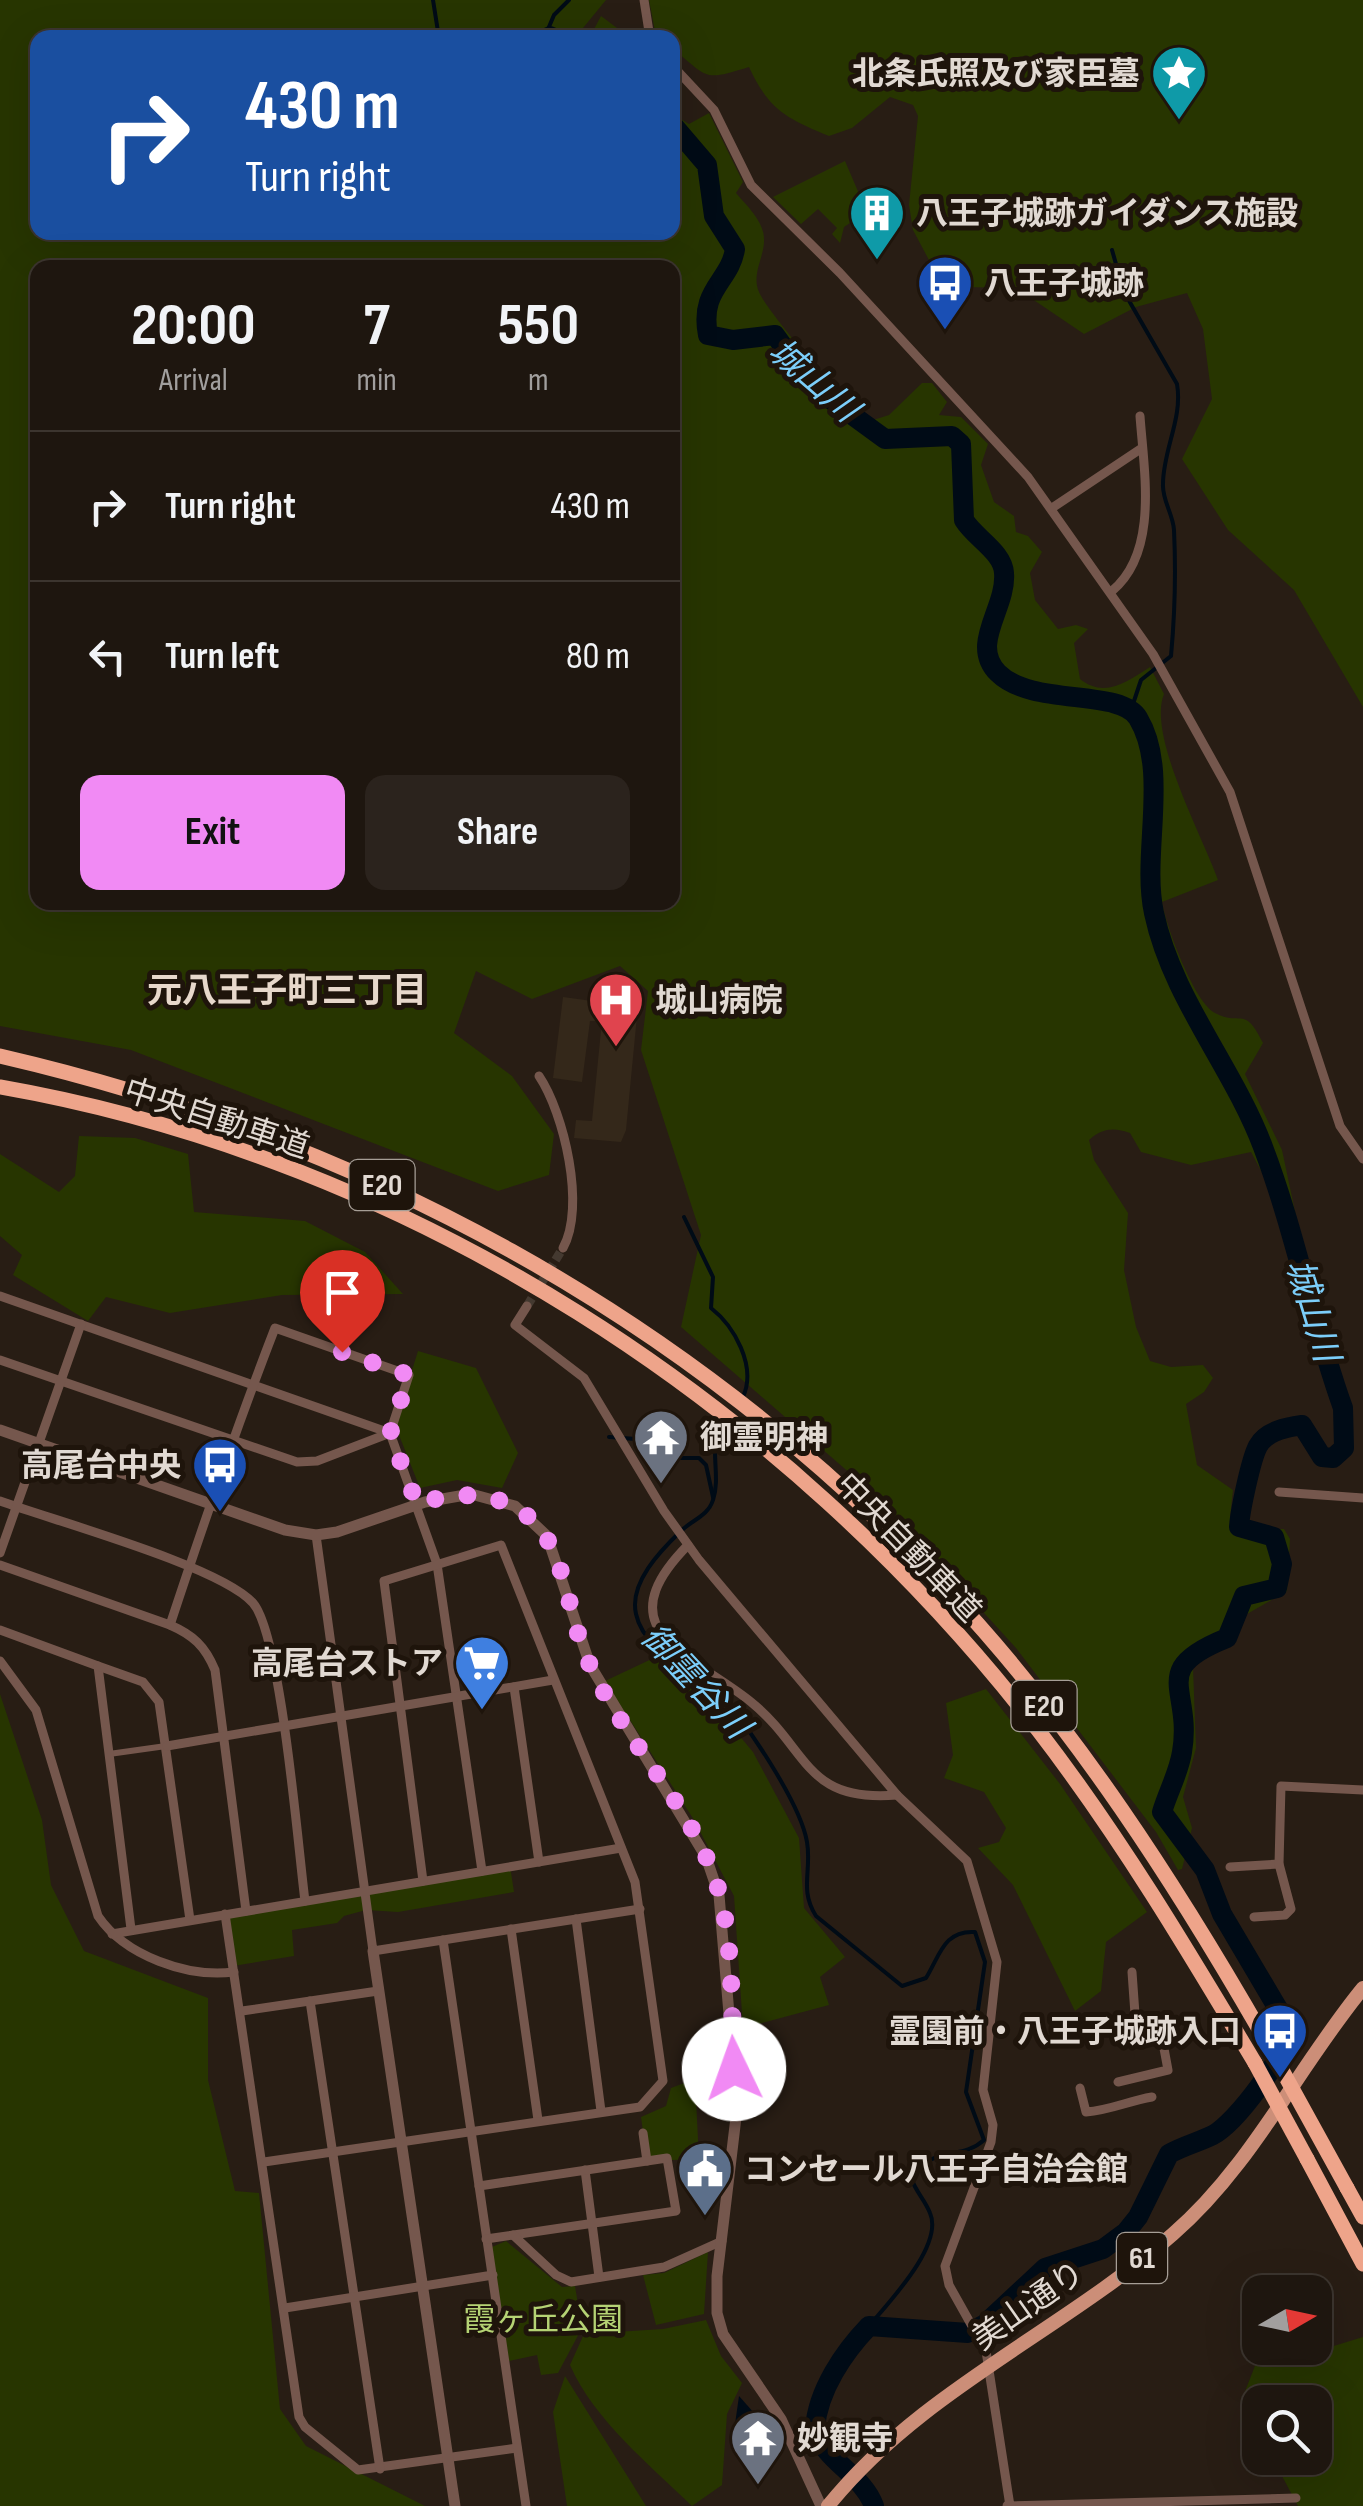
<!DOCTYPE html>
<meta charset="utf-8">
<style>
body{margin:0;font-family:"Sofia Sans Condensed","Noto Sans JP",sans-serif;background:#2b231d;color:#f1f3f6;height:100vh;display:flex;flex-direction:column;font-size:38px;white-space:nowrap}
*{box-sizing:border-box;margin:0}
p{font-size:32px;color:#a19f9e}
.icon{flex:none;width:55px;height:55px;fill:none;stroke:currentColor;stroke-width:2;stroke-linecap:round;stroke-linejoin:round}
.map{position:relative;flex:1;overflow:hidden}
.panel{position:absolute;left:30px;top:260px;width:650px;height:650px;display:flex;flex-direction:column;background:#1e160f;border-radius:20px;box-shadow:0 10px 40px #0002,0 0 0 2px #3c352f}
.panel>*{flex:none}
.banner{position:absolute;left:30px;top:30px;width:650px;height:210px;border-radius:20px;box-shadow:0 10px 40px #0002,0 0 0 2px #3c352f;background:#1a4fa0;color:#fff;overflow:hidden}
.needle{width:65px;rotate:81deg}
.fabs{position:absolute;left:1242px;top:2275px;display:grid;gap:20px}
.fabs a{display:grid;place-items:center;width:90px;height:90px;border-radius:20px;background:#1e160f;box-shadow:0 10px 40px #0002,0 0 0 2px #3c352f;font-size:50px}
.pin{position:absolute;display:grid;place-items:center;width:85px;height:85px;color:#fff;margin:-102px -42px;border-radius:50% 50% 50% 0;rotate:-45deg;box-shadow:0 0 10px #0007}
.pin .icon{rotate:45deg}
.me{position:absolute;width:110px;margin:-55px;rotate:357deg;stroke-linejoin:round;filter:drop-shadow(0 0 8px #0008)}
.turn{display:flex;align-items:center;gap:35px;height:210px;padding:0 50px;font-size:45px}
.turn .icon{width:130px;height:130px;stroke-width:2.5}
.turn b{display:block;font-size:70px;line-height:85px}
.eta{display:flex;justify-content:space-evenly;align-items:center;height:170px;text-align:center}
.eta b{font-size:60px;font-weight:700;line-height:70px}
.action{display:flex;gap:20px;margin-top:auto;padding:20px 50px}
.action a{flex:1;height:115px;border-radius:20px;background:#f18af4;color:#111;font-size:40px;font-weight:700;line-height:115px;text-align:center}
.action a+a{background:#2b231d;color:#f1f3f6}
ul{padding:0;list-style:none}
li{display:flex;align-items:center;gap:30px;height:150px;padding:0 50px;border-top:2px solid #3c352f}
li div{flex:1}
li b{display:block;font-size:38px}
li em{font-style:normal}
.map>svg:first-child{display:block}
.medical{fill:#34281a}
.green{fill:#273500;fill-rule:evenodd}
.water{fill:#000b16}
.lines{fill:none;stroke-linecap:round;stroke-linejoin:round}
.stream{stroke:#000b16;stroke-width:4}
.river{stroke:#000b16;stroke-width:20}
.minor-tunnel{stroke:#443930;stroke-width:9;stroke-dasharray:9 4.5;stroke-linecap:butt}
.pedestrian{stroke:#75574d;stroke-width:6}
.minor{stroke:#75574d;stroke-width:9}
.tertiary{stroke:#75574d;stroke-width:11}
.primary{stroke:#cc8e78;stroke-width:14}
.motorway{stroke:#eea48a;stroke-width:15}
.motorway-bridge{stroke:#eea48a;stroke-width:15}
.route{stroke:#f18af4;stroke-width:18;stroke-dasharray:0 32.4}
.labels{text-anchor:middle;stroke-width:10;stroke-linejoin:round;paint-order:stroke}
.shield{fill:#1e140b;stroke:#a69e96;stroke-width:2.5}
.shield-label{font-size:30px;font-weight:bold;fill:#e1d9d2}
.poi-label{font-size:32px;font-weight:bold;fill:#e1d9d2;stroke:#1e140b;text-anchor:start}
.street-label{font-size:32px;fill:#e1d9d2;stroke:#1e140b}
.park-label{font-size:32px;fill:#b5d374;stroke:#1e140b}
.water-label{font-size:35px;font-style:italic;fill:#7ccefa;stroke:#1e140b}
.neighbourhood-label{font-size:35px;font-weight:bold;fill:#e7d8cb;stroke:#1e140b}
</style>
<div class="map">
<svg width="1363" height="2506" viewBox="0 0 1363 2506">
<rect width="100%" height="100%" fill="#281d14"/>
<path class="medical" d="M614,992L639,995L626,1130L621,1142L574,1138L576,1120L592,1121L602,1021H590L582,1082L553,1078L563,997L592,1001L591,1013L602,1014L604,997L613,998Z"/>
<g class="green">
<path d="M0,0H606L583,28L590,37L38,38V232H672L673,114L689,124L709,113L743,182L736,193C746,205 764,221 764,239C765,256 751,274 759,292C767,312 851,409 870,421L889,415L922,383H932L947,402L939,415L961,417L988,444L981,465L994,502L1014,516L1016,532L1028,536L1042,552L1030,573L1035,600L1058,629L1076,625L1088,629L1074,643L1080,679C1105,699 1128,681 1150,667L1164,694C1147,735 1203,837 1218,880L1162,902C1166,926 1194,1002 1215,1013C1241,1027 1244,1004 1263,1043L1245,1074L1282,1150L1300,1235L1295,1234L1251,1152L1191,1165L1141,1152L1130,1133C1114,1127 1102,1128 1089,1140L1094,1160L1128,1213L1124,1270L1136,1327L1150,1361L1171,1367L1203,1365L1213,1378L1204,1392L1186,1404L1197,1465L1233,1490L1230,1517L1254,1529H1284L1290,1539L1287,1591L1247,1614L1237,1630L1193,1667L1196,1748L1183,1797L1192,1828L1182,1869L1178,1870L1156,1832L1016,1648L882,1501L681,1327L701,1235L641,1050L648,991L620,966L532,999L476,971L454,1033L512,1076L554,1134L549,1175L498,1191L131,1050L0,1026ZM38,268H672V902H38Z"/>
<path d="M649,0H1363V707L1294,590L1228,530L1182,459L1212,399L1203,329L1187,293L1136,307L1084,334L1016,288L962,287L930,262L913,230L909,205L918,116L913,105L890,97L852,128L829,136C786,118 769,110 749,67C703,81 710,79 673,49L672,38L660,37L655,31Z"/>
<path d="M601,16L629,37L592,33Z"/>
<path d="M845,161L869,217H859L844,227L840,243L832,234L837,228L818,209L801,224L773,197Z"/>
<path d="M79,1136L135,1138L188,1154L194,1212L305,1221L365,1252L403,1294L282,1295L170,1313L106,1297L88,1321L13,1275L22,1255L0,1236V1154L59,1192L75,1176Z"/>
<path d="M418,1351L476,1368L518,1453L502,1488L457,1480L420,1488L395,1425Z"/>
<path d="M658,1656L712,1703L753,1752L799,1838L804,1908L845,1957L820,1977L829,2005L743,2028L734,1896L694,1820L605,1681Z"/>
<path d="M986,1689L1060,1784L1147,1912L1106,1942L1101,1991L1075,2011L1013,1885L978,1848L999,1842L1006,1828L984,1792L944,1778L953,1755L946,1703Z"/>
<path d="M0,1694L42,1820L51,1885L84,1951L208,1998V2080L235,2191L259,2193L280,2409L306,2446L425,2506H0Z"/>
<path d="M510,1866L514,1892L398,1912L366,1910L344,1916L337,1923L292,1930L294,1956L233,1966L225,1914Z"/>
<path d="M695,2079L699,2159L647,2161L641,2117L666,2106L671,2088Z"/>
<path d="M506,2241L562,2287L575,2286L582,2328L558,2373L541,2375L537,2355L509,2361L492,2247Z"/>
<path d="M708,2252L704,2314L656,2325L643,2275L664,2273Z"/>
<path d="M706,2320L721,2356L742,2383L727,2414L722,2485L692,2506C650,2465 594,2420 570,2365L584,2334L663,2329Z"/>
<path d="M1363,2337V2506H1298L1282,2476L1278,2458H1315V2402H1260V2410L1242,2399L1262,2348L1311,2353Z"/>
<path d="M565,2376L646,2506H567L553,2412Z"/>
</g>
<path class="water" d="M739,2396L779,2441L735,2424Z"/>
<g class="lines">
<g class="stream">
<path d="M433,0L439,38"/>
<path d="M546,34L554,15L569,0"/>
<path d="M536,38L550,36"/>
<path d="M1112,250L1124,292L1177,384C1183,418 1163,450 1163,484C1162,500 1173,514 1174,530C1176,572 1175,613 1171,656L1141,680L1131,710"/>
<path d="M684,1217L713,1277L711,1308C734,1326 757,1366 743,1397"/>
<path d="M724,1419C706,1442 722,1474 713,1500C708,1516 692,1520 681,1531C660,1551 629,1583 636,1614C645,1657 708,1676 733,1709C756,1739 801,1806 807,1842C812,1870 799,1890 816,1916L902,1986L926,1978C940,1955 944,1930 975,1932L985,1962L966,2092L984,2140C961,2161 934,2144 911,2178C916,2192 925,2200 930,2213C944,2245 889,2302 869,2326"/>
<path d="M609,1437L636,1439L665,1458H699L706,1465L713,1497"/>
<path d="M1289,2035L1298,2031"/>
</g>
<g class="river">
<path d="M550,36L553,38"/>
<path d="M672,124L707,165L714,216L735,249C730,282 699,289 708,335L733,340L775,335L811,385L885,439L952,436L961,444L964,520C975,538 1003,552 1004,573C1007,608 969,644 998,673C1032,707 1120,688 1138,718C1170,771 1141,854 1154,913C1172,998 1233,1067 1263,1147C1295,1231 1312,1322 1343,1408L1344,1448L1333,1458L1322,1457L1302,1425C1287,1427 1266,1431 1258,1446C1251,1459 1240,1511 1239,1527L1274,1537L1282,1564L1277,1588L1244,1596L1227,1638C1147,1670 1193,1688 1182,1752C1179,1772 1168,1792 1162,1812L1205,1870L1222,1914L1290,2029C1286,2055 1237,2122 1213,2135C1199,2142 1183,2146 1169,2154L1138,2217L1126,2232L1103,2249L1045,2268L985,2324L968,2333L869,2326C844,2352 818,2390 815,2428C824,2462 862,2473 874,2506"/>
</g>
<path class="minor-tunnel" d="M527,1306L563,1248"/>
<path class="pedestrian" d="M109,1754L166,1746"/>
<g class="minor">
<path d="M644,0L650,38"/>
<path d="M672,65L714,110L751,185L840,273L1028,477L1153,654L1230,792L1340,1126L1363,1159"/>
<path d="M1052,508L1142,448"/>
<path d="M1112,591C1159,552 1144,472 1140,416"/>
<path d="M539,1076C564,1113 586,1207 563,1248"/>
<path d="M0,1296L390,1433L437,1564L482,1871"/>
<path d="M527,1306L515,1325L584,1378L664,1511L699,1560L897,1795L967,1861L997,1962L983,2090L993,2125L991,2142L945,2266L949,2285L986,2351L1010,2506L1296,2498"/>
<path d="M0,1360L297,1462L317,1461L390,1433L409,1375L275,1328C237,1426 203,1525 170,1625"/>
<path d="M1279,1492L1363,1498"/>
<path d="M0,1501C55,1521 220,1566 253,1603C281,1635 298,1847 305,1901"/>
<path d="M316,1535L373,1951L640,1909"/>
<path d="M688,1545C602,1632 692,1654 751,1702C809,1749 804,1803 897,1795"/>
<path d="M0,1553L81,1324"/>
<path d="M0,1565L170,1625C193,1635 205,1646 215,1670L246,1911"/>
<path d="M0,1630L98,1666L131,1929"/>
<path d="M0,1661L36,1710L98,1916C125,1956 188,1978 234,1972"/>
<path d="M98,1666L143,1682L159,1702L190,1920"/>
<path d="M514,1687L539,1862"/>
<path d="M167,1746L553,1680"/>
<path d="M1230,1867L1279,1864"/>
<path d="M225,1914L299,2417L305,2427L358,2470L517,2448"/>
<path d="M1254,1917L1285,1915L1291,1909L1279,1864L1281,1786L1363,1790"/>
<path d="M576,1919L601,2111"/>
<path d="M511,1929L538,2120"/>
<path d="M112,1934L621,1848"/>
<path d="M443,1940L526,2506"/>
<path d="M310,2001L380,2469"/>
<path d="M242,2011L378,1991"/>
<path d="M1118,2082L1168,2070L1160,2027L1136,2028L1132,1972"/>
<path d="M1080,2088L1086,2112C1111,2110 1128,2101 1152,2097"/>
<path d="M643,2133L647,2161"/>
<path d="M264,2162L640,2107L663,2081L635,1882L501,1545L384,1581L423,1881"/>
<path d="M585,2170L599,2277"/>
<path d="M479,2186L667,2158L676,2211L486,2239"/>
<path d="M513,2235L556,2275L571,2282L664,2267L722,2241"/>
<path d="M285,2308L493,2275"/>
</g>
<g class="tertiary">
<path d="M0,1430L285,1530L316,1535L337,1532L425,1502L471,1494L515,1506L547,1536L590,1665L706,1857L719,1895L737,2109L717,2276V2313L723,2334L781,2419L821,2506"/>
<path d="M373,1951L455,2506"/>
<path d="M1008,2506H1010"/>
</g>
<path class="primary" d="M828,2506C921,2390 1063,2331 1173,2234C1251,2167 1298,2067 1363,1988"/>
<g class="motorway">
<path d="M0,1056C363,1140 686,1315 943,1586C1073,1723 1178,1887 1271,2050"/>
<path d="M0,1087C411,1159 785,1403 1038,1730C1119,1835 1187,1949 1255,2063"/>
<path d="M1307,2159L1363,2264"/>
<path d="M1347,2188L1363,2217"/>
</g>
<g class="motorway-bridge">
<path d="M1271,2050L1347,2188"/>
<path d="M1255,2063L1307,2159"/>
</g>
</g>
<g class="lines">
<path class="route" d="M342,1352L409,1375L390,1434L417,1504C457,1491 498,1490 531,1519C564,1548 568,1611 584,1651C618,1737 696,1806 720,1895C734,1950 731,2012 734,2069"/>
</g>
<defs>
<g id="sight-pin" transform="scale(2.875)"><path d="M0 17L-7.5 6A9.5 9.5 0 1 1 7.5 6Z" fill="#0f9aa8" stroke="#1e140b"/><path d="M0-6L1.8-2.2L6-1.7L2.9 1.2L3.7 5.4L0 3.3L-3.7 5.4L-2.9 1.2L-6-1.7L-1.8-2.2Z" fill="#fff"/></g>
<g id="building-pin" transform="scale(2.875)"><path d="M0 17L-7.5 6A9.5 9.5 0 1 1 7.5 6Z" fill="#0f9aa8" stroke="#1e140b"/><path d="M-4-6H4V6H1V3H-1V6H-4ZM-2.5-4.3h1.7v1.8h-1.7ZM.8-4.3h1.7v1.8H.8ZM-2.5-1h1.7V.8h-1.7ZM.8-1h1.7V.8H.8Z" fill="#fff"/></g>
<g id="bus-pin" transform="scale(2.875)"><path d="M0 17L-7.5 6A9.5 9.5 0 1 1 7.5 6Z" fill="#1a4fb4" stroke="#1e140b"/><path d="M-5-6H5V4H4V6H2V4H-2V6H-4V4H-5ZM-3.5-4V0h7V-4ZM-3.5 1.2v1.5H-2V1.2ZM2 1.2v1.5H3.5V1.2Z" fill="#fff"/></g>
<g id="hospital-pin" transform="scale(2.875)"><path d="M0 17L-7.5 6A9.5 9.5 0 1 1 7.5 6Z" fill="#e0444e" stroke="#1e140b"/><path d="M-5-5h3v3.5h4V-5h3V5h-3V1.5h-4V5h-3Z" fill="#fff"/></g>
<g id="temple-pin" transform="scale(2.875)"><path d="M0 17L-7.5 6A9.5 9.5 0 1 1 7.5 6Z" fill="#6b7280" stroke="#1e140b"/><path d="M0-6L5-2H3V0L6.5 2.5H4V6H1.5V3h-3V6H-4V2.5H-6.5L-3 0V-2H-5Z" fill="#fff"/></g>
<g id="supermarket-pin" transform="scale(2.875)"><path d="M0 17L-7.5 6A9.5 9.5 0 1 1 7.5 6Z" fill="#3f7fe0" stroke="#1e140b"/><path d="M-6-5.5h2.5l.6 2H6L4.5 2H-2.5L-4.4-4H-6ZM-1.5 3.2a1.3 1.3 0 1 0 .1 0ZM3 3.2a1.3 1.3 0 1 0 .1 0Z" fill="#fff"/></g>
<g id="civic-pin" transform="scale(2.875)"><path d="M0 17L-7.5 6A9.5 9.5 0 1 1 7.5 6Z" fill="#5c6f8a" stroke="#1e140b"/><path d="M-.6-6.5H3V-4.5H.6V-3L4-1V1h2V6H-6V1h2V-1L-.6-3ZM-1.2 2.5V6h2.4V2.5Z" fill="#fff"/></g>
</defs>
<g fill-rule="evenodd">
<use href="#sight-pin" x="1179" y="73"/>
<use href="#building-pin" x="877" y="213"/>
<use href="#bus-pin" x="945" y="283"/>
<use href="#hospital-pin" x="616" y="1000"/>
<use href="#temple-pin" x="661" y="1437"/>
<use href="#bus-pin" x="220" y="1465"/>
<use href="#supermarket-pin" x="482" y="1663"/>
<use href="#bus-pin" x="1280" y="2031"/>
<use href="#civic-pin" x="705" y="2169"/>
<use href="#temple-pin" x="758" y="2438"/>
</g>
<g class="labels">
<g class="shield">
<rect x="349.5" y="1160" width="65" height="50" rx="8"/>
<rect x="1011.5" y="1681" width="65" height="50" rx="8"/>
<rect x="1117" y="2233" width="50" height="50" rx="8"/>
</g>
<g class="shield-label">
<text x="382" y="1195">E20</text>
<text x="1044" y="1716">E20</text>
<text x="1142" y="2268">61</text>
</g>
<g class="poi-label">
<text x="1140" y="84" text-anchor="end">北条氏照及び家臣墓</text>
<text x="916" y="224">八王子城跡ガイダンス施設</text>
<text x="984" y="294">八王子城跡</text>
<text x="655" y="1011">城山病院</text>
<text x="700" y="1448">御霊明神</text>
<text x="181" y="1476" text-anchor="end">高尾台中央</text>
<text x="443" y="1674" text-anchor="end">高尾台ストア</text>
<text x="1241" y="2042" text-anchor="end">霊園前・八王子城跡入口</text>
<text x="744" y="2180">コンセール八王子自治会館</text>
<text x="797" y="2449">妙観寺</text>
</g>
<g class="street-label">
<text transform="translate(217 1118) rotate(18)" y="11">中央自動車道</text>
<text transform="translate(909 1547) rotate(46)" y="11">中央自動車道</text>
<text transform="translate(1028 2305) rotate(-35)" y="11">美山通り</text>
</g>
<g class="park-label">
<text x="543" y="2330">霞ヶ丘公園</text>
</g>
<g class="water-label">
<text transform="translate(814 380) rotate(41)" y="12">城山川</text>
<text transform="translate(1313 1310) rotate(73)" y="12">城山川</text>
<text transform="translate(696 1681) rotate(47)" y="12">御霊谷川</text>
</g>
<g class="neighbourhood-label">
<text x="287" y="1002">元八王子町三丁目</text>
</g>
</g>
</svg>
<div class="fabs">
<a><svg class="needle" viewBox="-14 -14 28 28"><path d="M0-13l5 13h-10z" fill="#e53935"/><path d="M0 13l5-13h-10z" fill="#a19f9e"/></svg></a>
<a><svg class="icon" aria-label="search" viewBox="0 0 24 24"><circle cx="10" cy="10" r="6"/><path d="M15 15l6 6"/></svg></a>
</div>
<div class="pin" style="left:342px;top:1352px;background:#d93025"><svg class="icon" aria-label="arrive" viewBox="0 0 24 24"><path d="M6 21V4h12l-3 4 3 4H6"/></svg></div>
<svg class="me" style="left:734px;top:2069px" viewBox="-20 -20 40 40"><circle r="19" fill="#fff"/><path d="M0-13L10 11 0 6-10 11z" fill="#f18af4"/></svg>
<div class="banner">
<div class="turn"><svg class="icon" aria-label="right" viewBox="0 0 24 24"><path d="M7 20v-9h11M14 6l5 5-5 5"/></svg><div><b>430 m</b>Turn right</div></div>
</div>
<section class="panel">
<div class="eta">
<div><b>20:00</b><p>Arrival</p></div>
<div><b>7</b><p>min</p></div>
<div><b>550</b><p>m</p></div>
</div>
<ul>
<li><svg class="icon" aria-label="right" viewBox="0 0 24 24"><path d="M7 20v-9h11M14 6l5 5-5 5"/></svg><div><b>Turn right</b></div><em>430 m</em></li>
<li><svg class="icon" aria-label="left" viewBox="0 0 24 24"><path d="M17 20v-9H6M10 6l-5 5 5 5"/></svg><div><b>Turn left</b></div><em>80 m</em></li>
</ul>
<div class="action"><a>Exit</a><a>Share</a></div>
</section>
</div>
